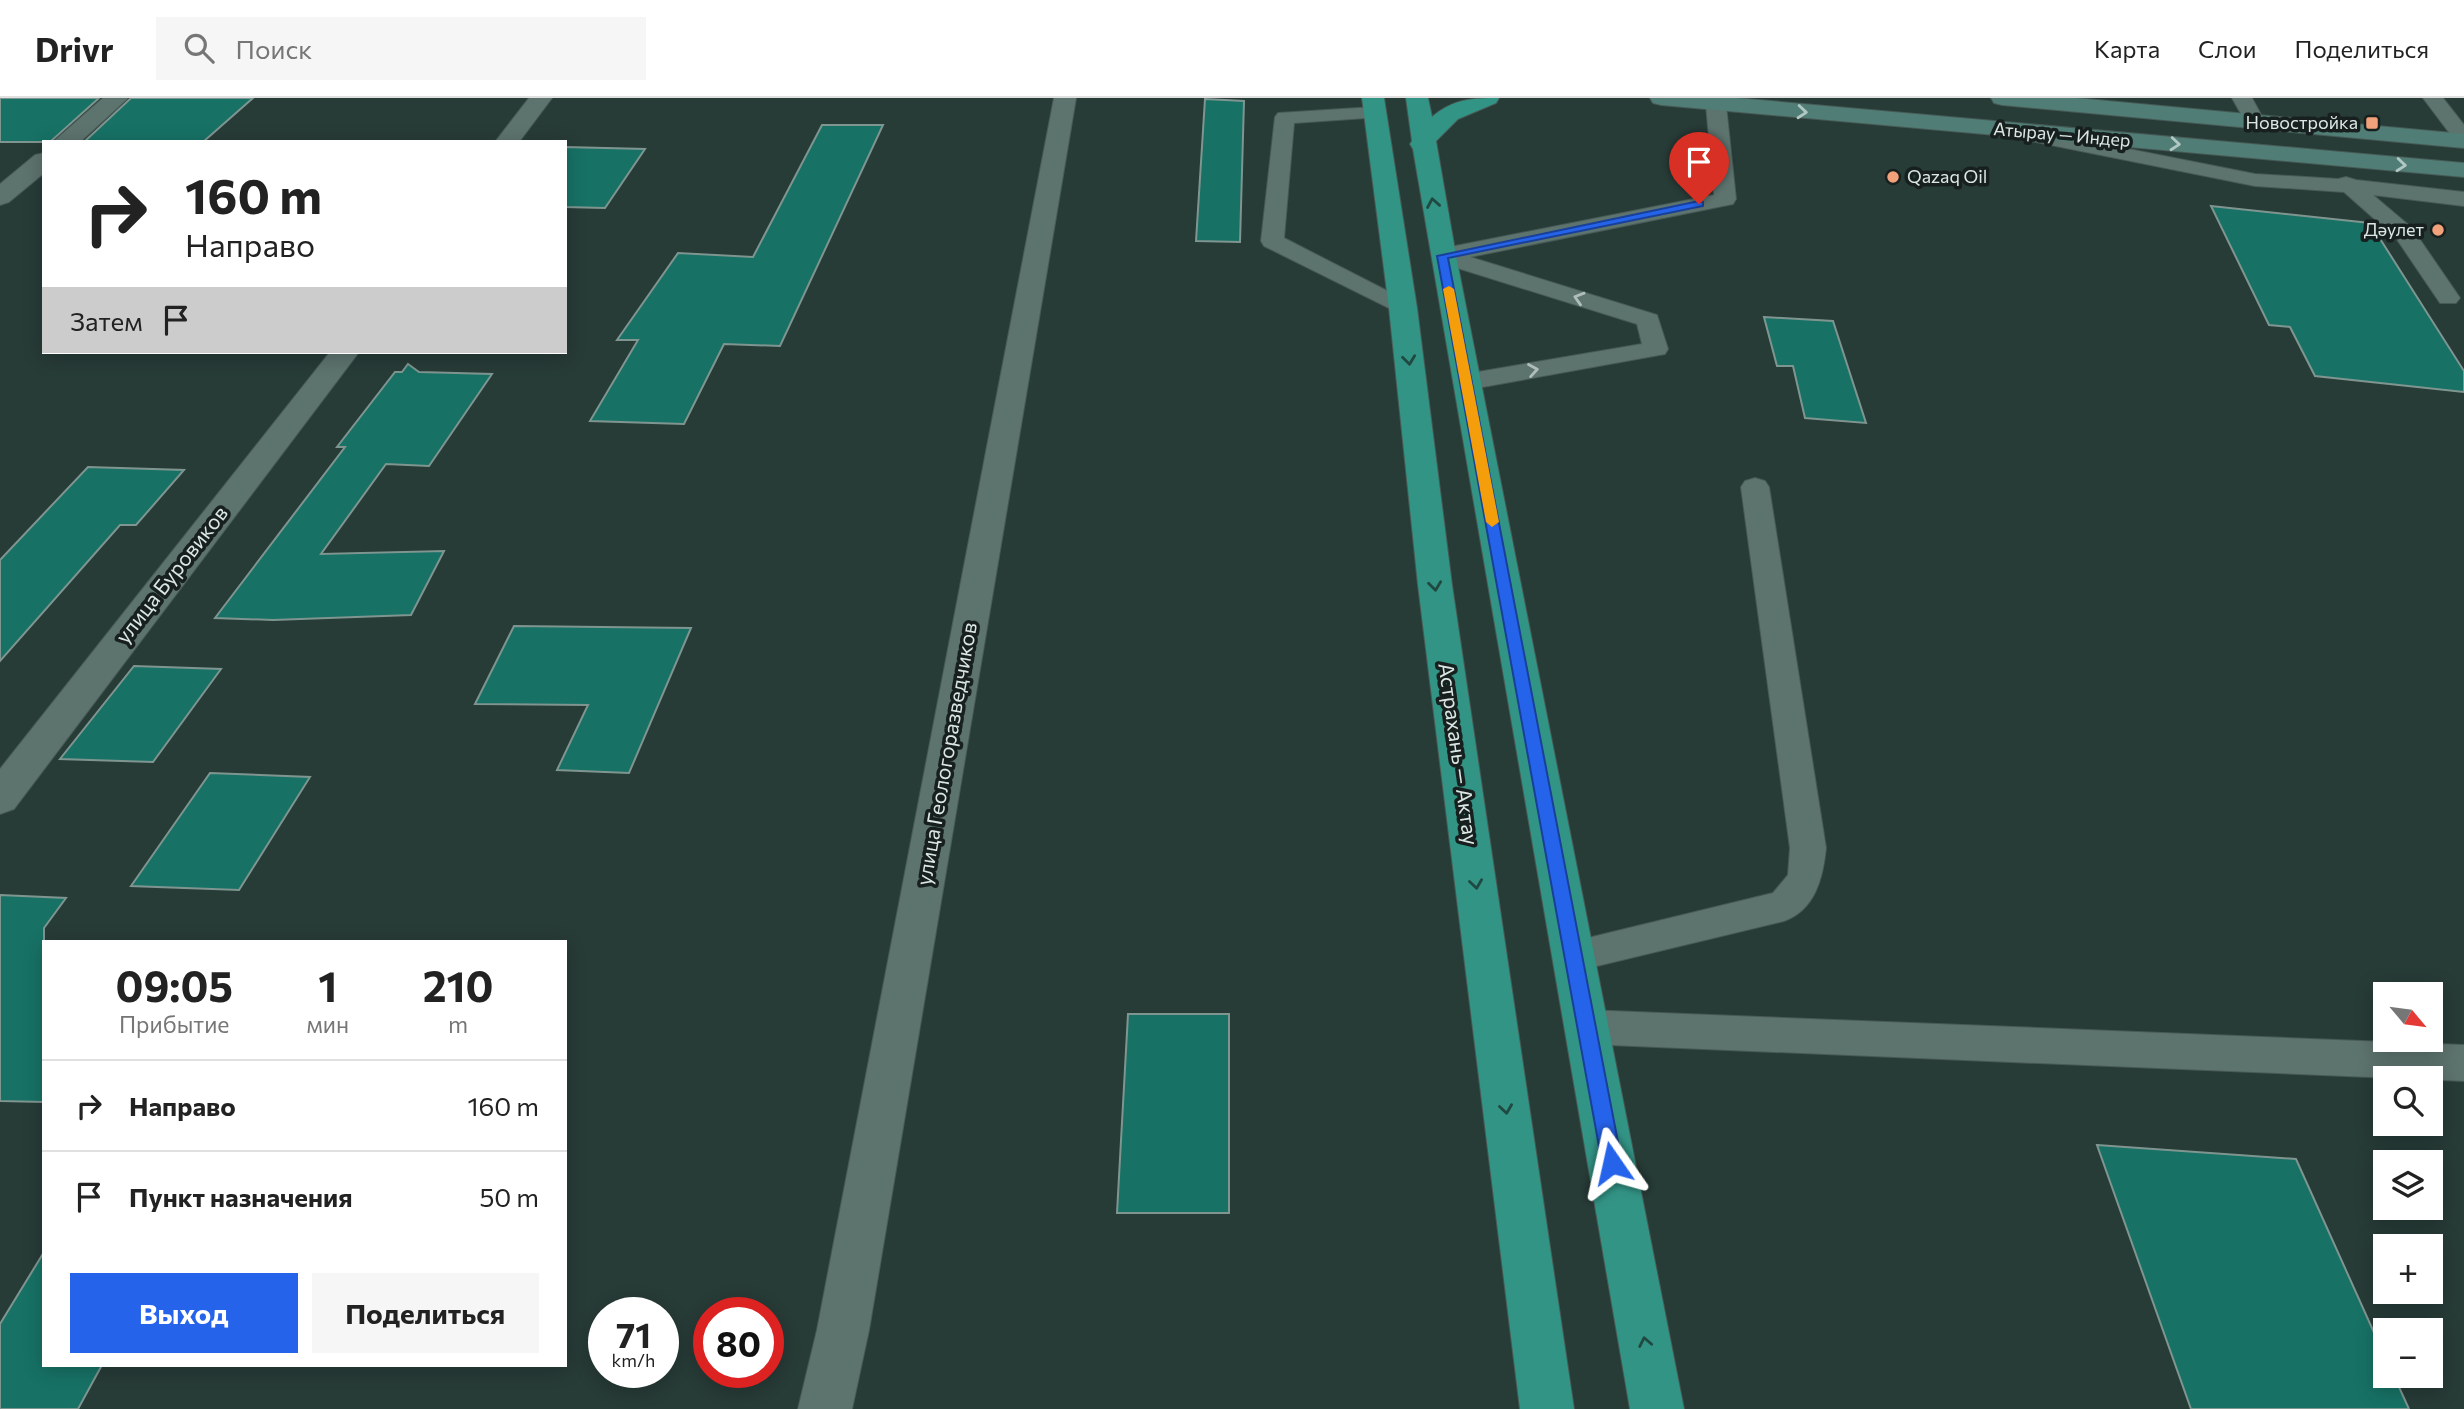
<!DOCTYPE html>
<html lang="ru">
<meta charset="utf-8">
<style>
body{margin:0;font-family:Commissioner,sans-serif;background:#f6f6f6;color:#222;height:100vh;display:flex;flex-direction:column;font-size:26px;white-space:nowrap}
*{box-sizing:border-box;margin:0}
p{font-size:23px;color:#767676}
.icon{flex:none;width:38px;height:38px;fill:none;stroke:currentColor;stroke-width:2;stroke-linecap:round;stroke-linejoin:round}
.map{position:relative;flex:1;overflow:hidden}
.sheet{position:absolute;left:42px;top:842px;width:525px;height:427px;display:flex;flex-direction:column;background:#fff;border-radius:0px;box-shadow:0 4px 18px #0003}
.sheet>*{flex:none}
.guide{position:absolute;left:42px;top:42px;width:525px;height:214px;border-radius:0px;box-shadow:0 4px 18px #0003;background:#fff;color:#222;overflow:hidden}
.needle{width:46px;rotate:119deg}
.fabs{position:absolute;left:2373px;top:884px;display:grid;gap:14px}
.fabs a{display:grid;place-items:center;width:70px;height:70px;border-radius:0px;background:#fff;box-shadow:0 4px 18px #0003;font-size:35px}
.speed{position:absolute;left:588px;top:1199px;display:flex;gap:14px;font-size:35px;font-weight:700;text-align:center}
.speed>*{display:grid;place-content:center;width:91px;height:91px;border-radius:50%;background:#fff;box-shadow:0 4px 18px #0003;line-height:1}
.speed small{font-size:18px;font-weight:400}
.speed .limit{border:10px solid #d22;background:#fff;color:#111}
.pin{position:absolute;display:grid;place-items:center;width:60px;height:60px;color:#fff;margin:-72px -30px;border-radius:50% 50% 50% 0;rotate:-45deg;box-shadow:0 0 7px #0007}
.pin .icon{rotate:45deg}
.me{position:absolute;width:77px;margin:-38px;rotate:349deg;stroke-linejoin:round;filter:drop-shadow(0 0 5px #0008)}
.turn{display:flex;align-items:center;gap:24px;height:147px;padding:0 28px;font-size:32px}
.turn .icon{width:91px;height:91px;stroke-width:2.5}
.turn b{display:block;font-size:49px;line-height:60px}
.then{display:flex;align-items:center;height:66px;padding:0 28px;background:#0003;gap:14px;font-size:26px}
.eta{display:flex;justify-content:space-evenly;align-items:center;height:119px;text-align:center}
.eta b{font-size:42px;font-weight:700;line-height:49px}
.primary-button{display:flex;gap:14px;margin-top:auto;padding:14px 28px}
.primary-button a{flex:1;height:80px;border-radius:0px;background:#2563eb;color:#fff;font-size:28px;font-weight:700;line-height:80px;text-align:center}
.primary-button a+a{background:#f6f6f6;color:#222}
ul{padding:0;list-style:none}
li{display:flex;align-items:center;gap:21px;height:91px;padding:0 28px;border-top:2px solid #e0e0e0}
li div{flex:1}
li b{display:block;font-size:26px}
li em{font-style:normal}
header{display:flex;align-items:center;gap:42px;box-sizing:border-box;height:98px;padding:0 35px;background:#fff;border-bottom:2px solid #e0e0e0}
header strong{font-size:33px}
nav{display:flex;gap:38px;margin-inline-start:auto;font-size:24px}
.search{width:490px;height:63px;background:#f6f6f6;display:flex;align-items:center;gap:18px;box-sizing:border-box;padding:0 24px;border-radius:0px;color:#767676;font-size:26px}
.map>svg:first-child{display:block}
.building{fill:#177165;stroke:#7f9590;stroke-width:2}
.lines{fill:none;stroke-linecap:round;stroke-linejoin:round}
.lane-casing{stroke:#475955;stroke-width:2}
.street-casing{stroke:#475955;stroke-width:2}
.secondary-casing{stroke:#475955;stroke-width:2}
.highway-casing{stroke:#475955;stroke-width:2}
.lane{fill:#5d736e;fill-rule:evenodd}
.street{fill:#5d736e;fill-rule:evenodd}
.secondary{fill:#507d75;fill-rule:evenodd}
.highway{fill:#329485;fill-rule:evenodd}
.oneway{stroke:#b1c7c3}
.oneway2{stroke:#204942}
.oneway3{stroke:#afbebb}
.route{fill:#2563eb;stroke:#184099;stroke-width:2}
.slow{fill:#f59e0b}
.poi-dot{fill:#f1a27b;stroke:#17201e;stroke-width:2.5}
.labels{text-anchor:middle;stroke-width:7;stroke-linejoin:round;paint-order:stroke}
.far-poi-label{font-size:18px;fill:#dbe7e4;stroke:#17201e;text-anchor:end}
.far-street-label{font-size:18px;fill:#dbe7e4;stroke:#17201e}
.street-label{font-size:21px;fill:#dbe7e4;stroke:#17201e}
</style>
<header>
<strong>Drivr</strong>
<div class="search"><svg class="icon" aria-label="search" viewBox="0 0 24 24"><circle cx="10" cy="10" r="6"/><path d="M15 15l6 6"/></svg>Поиск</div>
<nav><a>Карта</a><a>Слои</a><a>Поделиться</a></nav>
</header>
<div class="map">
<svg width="2464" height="1311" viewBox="0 0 2464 1311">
<rect width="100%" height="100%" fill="#273b37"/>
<g class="building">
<path d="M0,0H99L50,44H0Z"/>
<path d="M131,0H253L203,44H84Z"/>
<path d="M1205,1L1244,3L1240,144L1196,143Z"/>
<path d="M822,27H883L780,248L724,246L684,326L590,323L638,242H617L678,155L753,159Z"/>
<path d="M565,49L645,51L605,110L565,109Z"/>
<path d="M2211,108L2370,125L2464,273V294L2315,278L2290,229L2269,227Z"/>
<path d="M1764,219L1833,223L1866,325L1805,320L1793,268H1777Z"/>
<path d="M408,266L419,274L492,276L429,368L386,366L321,456L444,453L411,517L273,522L215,520L345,349H337L395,274H402Z"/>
<path d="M88,369L184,372L136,427H120L0,563V462Z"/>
<path d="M514,528L691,530L629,675L557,672L588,607L475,606Z"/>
<path d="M134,568L221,571L153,664L60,661Z"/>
<path d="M210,675L310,679L239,792L131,788Z"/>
<path d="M0,797L66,800L44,830V1004L0,1003Z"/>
<path d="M1128,916H1229V1115H1117Z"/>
<path d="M2097,1047L2296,1061L2385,1259V1278H2394L2409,1311H2191Z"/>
<path d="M44,1154V1267H102L78,1311H0V1226Z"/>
</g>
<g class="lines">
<g class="lane-casing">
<g id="lane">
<path d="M2232,0H2252L2266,26L2263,30H2249Z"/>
<path d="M2423,0H2443L2464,27V47L2457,45Z"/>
<path d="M1716,1L1723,3L1726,7L1736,101L1733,106L1470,159L1657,217L1668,251L1665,256L1466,292L1457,289L1453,284L1457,279L1466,276L1642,246L1637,226L1435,163L1432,158L1435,153L1445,150L1714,97L1706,7L1709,3Z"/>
<path d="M1374,9L1381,11L1384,15L1381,19L1294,25L1284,140L1411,205L1415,210L1411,215L1403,217L1264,148L1261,143L1275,19L1278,15Z"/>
<path d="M2003,26L2255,76L2338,81L2346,79L2356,82L2464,94V108L2373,97L2412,130L2460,200L2456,205H2440L2396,140L2344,94L2255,88L1996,36L1993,32L1996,28Z"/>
<path d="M1755,380L1765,383L1769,389L1826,750C1823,780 1815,812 1784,823L1572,874L1559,869L1553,858L1559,847L1773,795L1788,777L1790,750L1741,389L1745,383Z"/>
<path d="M1586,912L2464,947V983L1586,946L1572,941L1567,929L1572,917Z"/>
</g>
</g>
<g class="street-casing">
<g id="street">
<path d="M103,0H128L80,44H53Z"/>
<path d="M529,0H552L519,44H495Z"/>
<path d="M1054,0H1076L869,1232L852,1311H798L817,1232Z"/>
<path d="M44,55V75L9,104L0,107V86L35,57Z"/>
<path d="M330,254H359L14,711L0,716V671Z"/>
</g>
</g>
<g class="secondary-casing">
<g id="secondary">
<path d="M1650,0H1737L2464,65V79L1661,7L1653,5Z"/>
<path d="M1991,0H2076L2464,36V50L2002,7L1994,5Z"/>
</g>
</g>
<g class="highway-casing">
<g id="highway">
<path d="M1362,0H1384L1417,210L1452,487L1574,1311H1520L1418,487L1389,210Z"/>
<path d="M1406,0H1428L1432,19C1453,1 1472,0 1499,0L1496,5L1458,21L1436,43L1456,158L1684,1311H1630L1413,51L1410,46L1412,43Z"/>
</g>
</g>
<use href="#lane" class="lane"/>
<use href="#street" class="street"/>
<use href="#secondary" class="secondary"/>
<use href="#highway" class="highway"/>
</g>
<defs><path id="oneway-chevron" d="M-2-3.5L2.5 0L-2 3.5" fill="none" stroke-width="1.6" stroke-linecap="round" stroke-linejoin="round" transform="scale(1.75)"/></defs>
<g class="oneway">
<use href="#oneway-chevron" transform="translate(1802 14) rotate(5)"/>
<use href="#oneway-chevron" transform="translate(2175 46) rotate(5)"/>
<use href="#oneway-chevron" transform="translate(2401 67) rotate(5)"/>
</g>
<g class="oneway2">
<use href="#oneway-chevron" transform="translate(1433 105) rotate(-100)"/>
<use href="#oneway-chevron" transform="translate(1409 262) rotate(83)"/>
<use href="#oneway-chevron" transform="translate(1435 488) rotate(83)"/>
<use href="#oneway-chevron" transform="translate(1476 786) rotate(82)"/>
<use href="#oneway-chevron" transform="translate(1506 1011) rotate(82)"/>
<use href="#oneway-chevron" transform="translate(1645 1244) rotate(-101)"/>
</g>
<g class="oneway3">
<use href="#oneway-chevron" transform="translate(1579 200) rotate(-163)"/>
<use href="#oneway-chevron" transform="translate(1533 272) rotate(-10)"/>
</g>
<path class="route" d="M1699,103L1703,104V108L1448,160L1622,1065L1619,1072L1612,1075L1605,1072L1602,1065L1437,158Z"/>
<path class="slow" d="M1449,188L1454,191L1499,424L1492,429L1486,424L1443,191Z"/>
<g class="poi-dot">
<rect x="2365" y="18" width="14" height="14" rx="3.5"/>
<circle cx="1893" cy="79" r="7"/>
<circle cx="2438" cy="132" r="7"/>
</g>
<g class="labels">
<g class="far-poi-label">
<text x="2358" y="31">Новостройка</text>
<text x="1907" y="85" text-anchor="start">Qazaq Oil</text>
<text x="2424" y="138">Дәулет</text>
</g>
<g class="far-street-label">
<text transform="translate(2062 37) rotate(5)" y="6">Атырау — Индер</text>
</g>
<g class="street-label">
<text transform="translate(172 477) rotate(-52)" y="7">улица Буровиков</text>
<text transform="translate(947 656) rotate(-80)" y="7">улица Геологоразведчиков</text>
<text transform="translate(1458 656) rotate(82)" y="7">Астрахань — Актау</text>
</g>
</g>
</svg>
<div class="fabs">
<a><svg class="needle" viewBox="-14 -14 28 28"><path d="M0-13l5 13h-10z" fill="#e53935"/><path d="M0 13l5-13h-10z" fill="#767676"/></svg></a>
<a><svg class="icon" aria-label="search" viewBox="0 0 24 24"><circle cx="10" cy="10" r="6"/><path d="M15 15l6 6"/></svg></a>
<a><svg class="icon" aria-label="layers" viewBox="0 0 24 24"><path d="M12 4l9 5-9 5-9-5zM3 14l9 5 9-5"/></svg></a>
<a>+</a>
<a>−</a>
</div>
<div class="speed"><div>71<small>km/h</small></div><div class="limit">80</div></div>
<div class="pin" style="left:1699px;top:106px;background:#d93025"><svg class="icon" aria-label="arrive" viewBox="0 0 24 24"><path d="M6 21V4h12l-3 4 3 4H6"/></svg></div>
<svg class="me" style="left:1612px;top:1065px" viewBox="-20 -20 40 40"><path d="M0-17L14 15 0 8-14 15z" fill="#2563eb" stroke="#fff" stroke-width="4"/></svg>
<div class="guide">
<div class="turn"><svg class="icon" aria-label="right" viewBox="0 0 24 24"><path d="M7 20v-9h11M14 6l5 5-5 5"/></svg><div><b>160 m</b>Направо</div></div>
<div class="then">Затем<svg class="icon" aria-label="arrive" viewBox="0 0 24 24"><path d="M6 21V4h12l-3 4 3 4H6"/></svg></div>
</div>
<section class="sheet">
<div class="eta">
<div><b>09:05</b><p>Прибытие</p></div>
<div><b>1</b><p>мин</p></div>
<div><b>210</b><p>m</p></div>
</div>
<ul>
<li><svg class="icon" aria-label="right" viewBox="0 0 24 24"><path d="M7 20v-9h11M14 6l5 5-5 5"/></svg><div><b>Направо</b></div><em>160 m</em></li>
<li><svg class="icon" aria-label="arrive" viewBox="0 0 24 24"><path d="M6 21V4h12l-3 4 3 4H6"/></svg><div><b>Пункт назначения</b></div><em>50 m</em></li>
</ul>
<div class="primary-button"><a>Выход</a><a>Поделиться</a></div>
</section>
</div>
